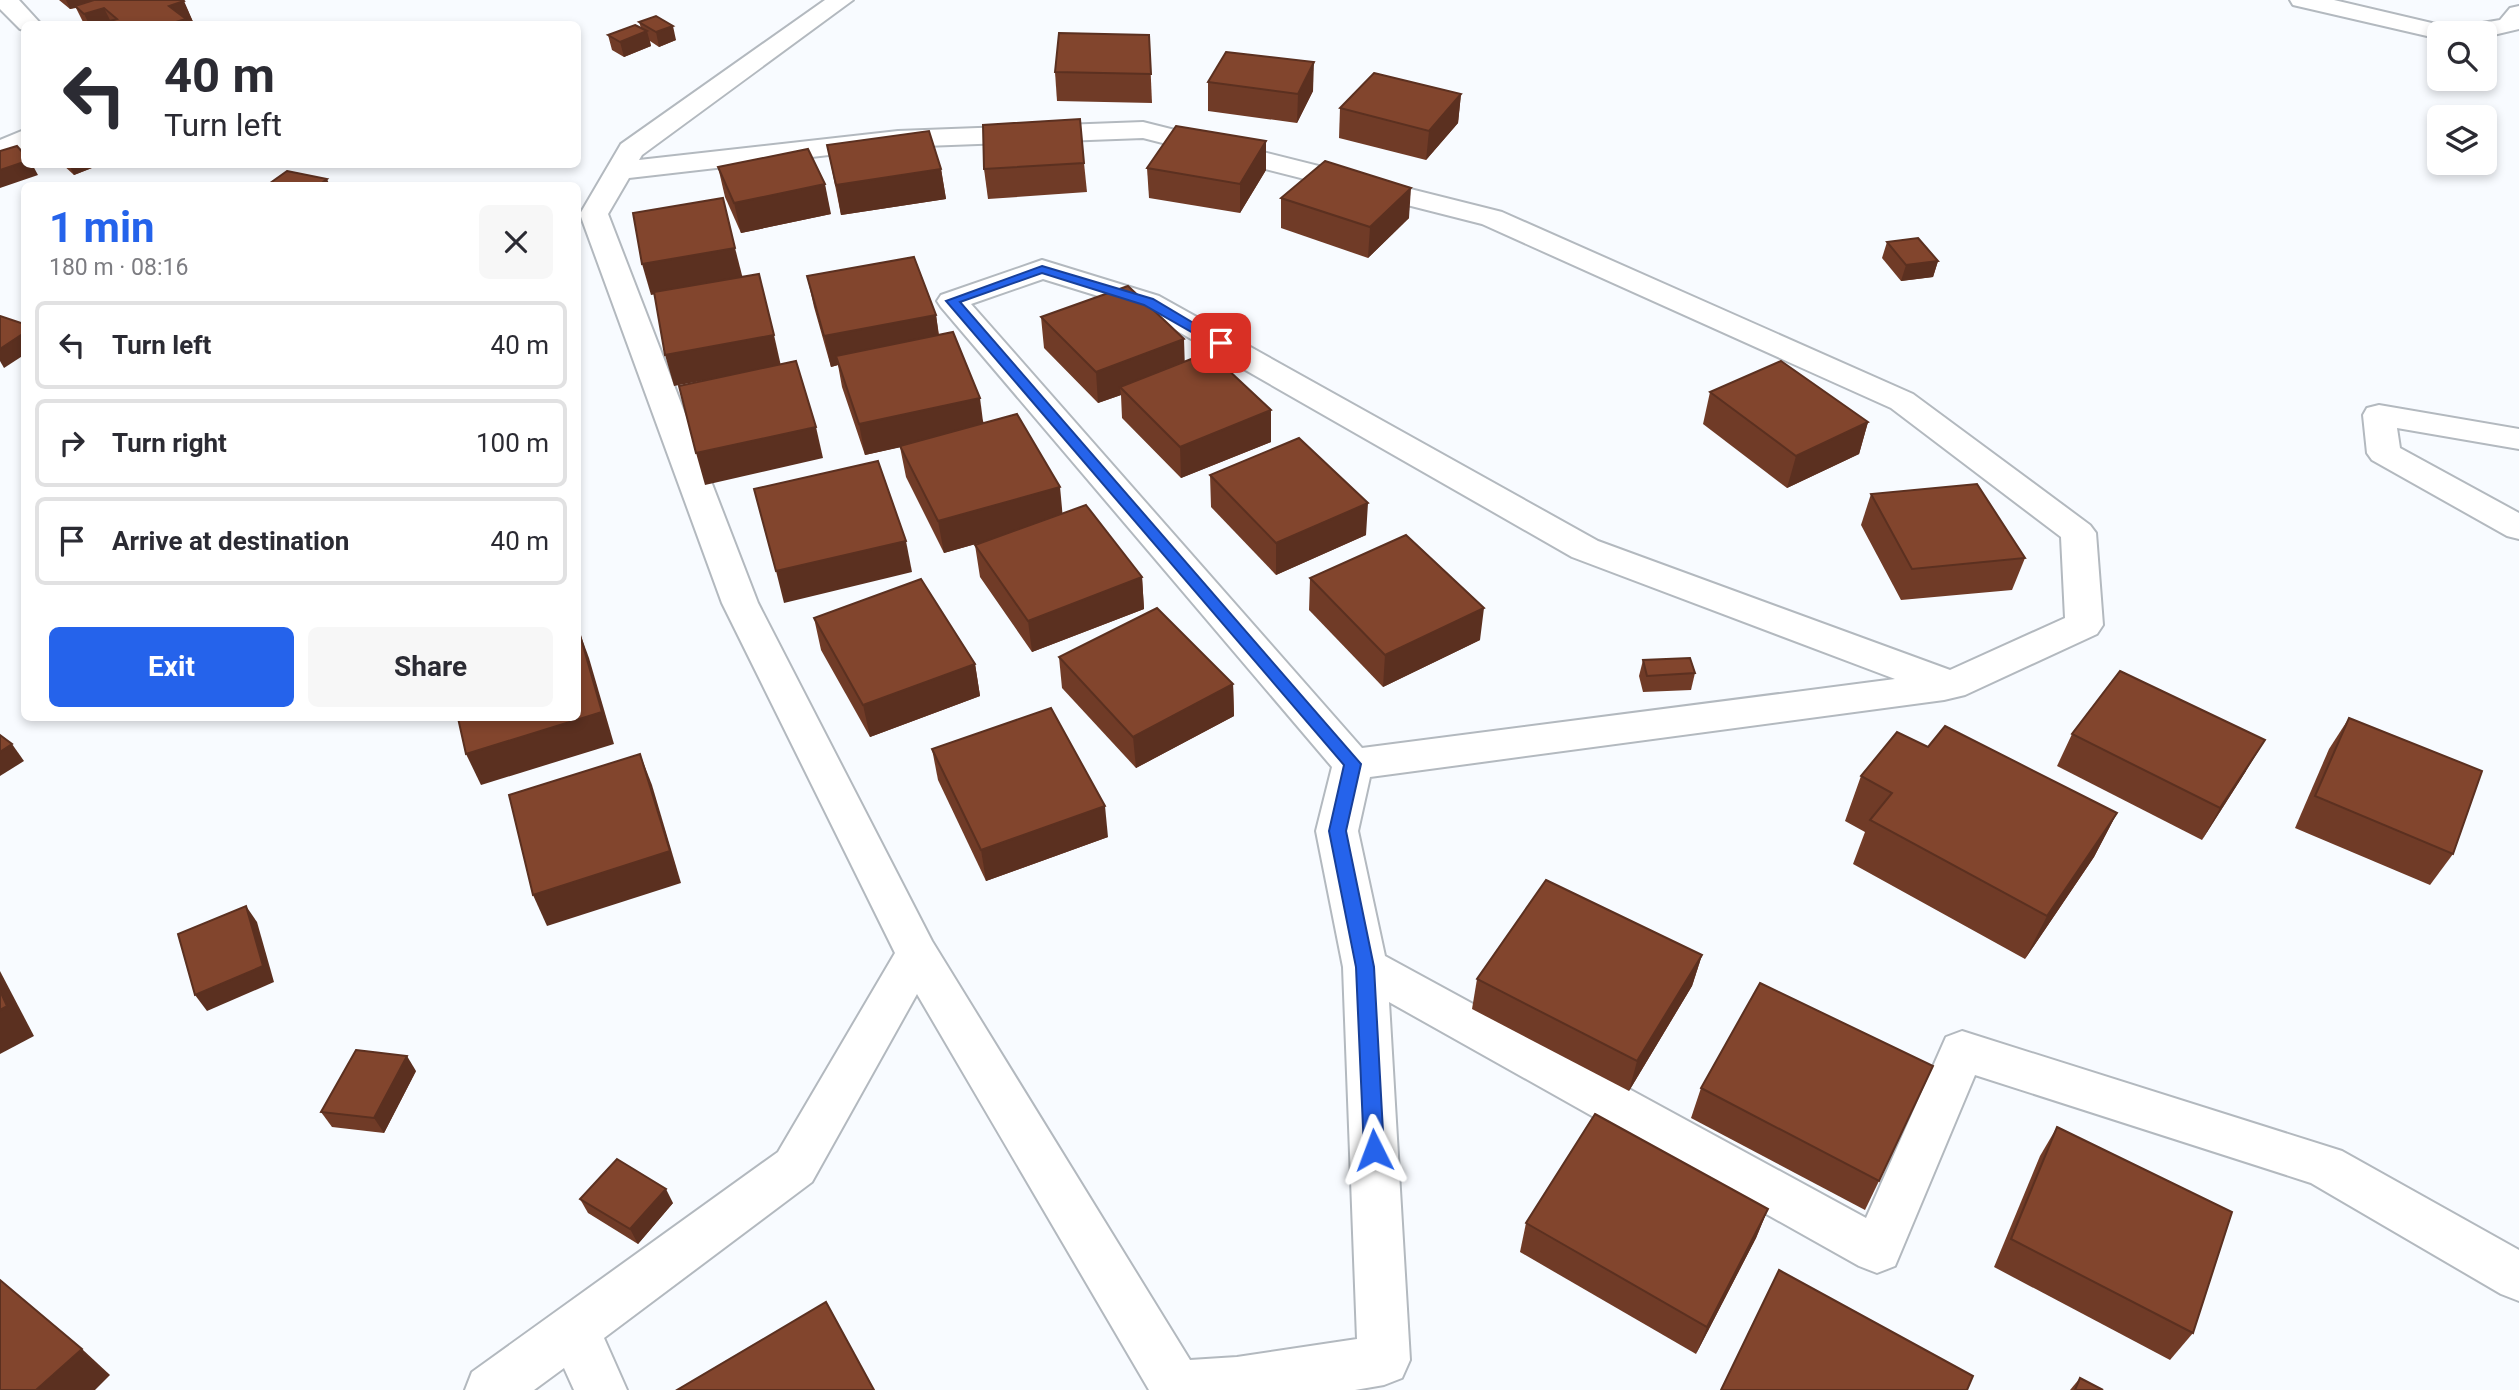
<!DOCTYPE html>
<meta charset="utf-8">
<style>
body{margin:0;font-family:Roboto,sans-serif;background:#f7f7f7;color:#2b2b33;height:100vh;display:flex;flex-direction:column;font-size:26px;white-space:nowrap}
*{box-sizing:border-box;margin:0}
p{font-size:23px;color:#7c7c81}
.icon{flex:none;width:38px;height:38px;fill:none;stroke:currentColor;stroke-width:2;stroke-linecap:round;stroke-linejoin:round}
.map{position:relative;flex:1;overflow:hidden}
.panel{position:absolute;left:21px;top:182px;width:560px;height:539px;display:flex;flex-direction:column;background:#fff;border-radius:10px;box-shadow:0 4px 10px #0003}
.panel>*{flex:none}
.hud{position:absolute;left:21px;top:21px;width:560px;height:147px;border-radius:10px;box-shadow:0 4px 10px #0003;background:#fff;color:#2b2b33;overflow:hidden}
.tools{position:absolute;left:2427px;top:21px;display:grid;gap:14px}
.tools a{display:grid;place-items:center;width:70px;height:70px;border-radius:10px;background:#fff;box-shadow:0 4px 10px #0003;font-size:35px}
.pin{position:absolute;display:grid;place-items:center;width:60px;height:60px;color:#fff;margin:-30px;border-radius:14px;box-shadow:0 4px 10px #0006}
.me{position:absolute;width:77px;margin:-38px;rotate:357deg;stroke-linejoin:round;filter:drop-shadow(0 0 5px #0008)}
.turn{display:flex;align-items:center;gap:24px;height:147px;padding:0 28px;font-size:32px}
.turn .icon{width:91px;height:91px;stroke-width:2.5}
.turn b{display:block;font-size:49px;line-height:60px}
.round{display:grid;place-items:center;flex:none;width:74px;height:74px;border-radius:10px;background:#f7f7f7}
.overview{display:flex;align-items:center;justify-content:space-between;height:119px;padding:0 28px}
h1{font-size:42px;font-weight:700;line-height:52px;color:#2563eb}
.primary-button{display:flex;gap:14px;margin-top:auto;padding:14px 28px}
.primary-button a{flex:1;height:80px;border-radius:10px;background:#2563eb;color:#fff;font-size:28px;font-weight:700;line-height:80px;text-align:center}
.primary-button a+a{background:#f7f7f7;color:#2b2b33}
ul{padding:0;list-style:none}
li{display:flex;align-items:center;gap:21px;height:88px;margin:0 14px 10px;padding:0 14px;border:4px solid #e1e1e2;border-radius:10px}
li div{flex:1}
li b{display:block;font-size:26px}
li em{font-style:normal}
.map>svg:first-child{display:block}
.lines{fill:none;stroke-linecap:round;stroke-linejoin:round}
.street-casing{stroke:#b3b9bf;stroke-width:4}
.street{fill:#fff;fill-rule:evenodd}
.wall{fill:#703b27}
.shaded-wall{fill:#5b3020}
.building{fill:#82452d;stroke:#5b3020;stroke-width:2}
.route{fill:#2563eb;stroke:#184099;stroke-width:2}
</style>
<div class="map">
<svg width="2519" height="1390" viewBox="0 0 2519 1390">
<rect width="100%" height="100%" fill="#f8fbff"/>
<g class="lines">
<g class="street-casing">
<g id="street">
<path d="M0,0H19L41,24H24V30L20,29L0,9Z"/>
<path d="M825,0H853L642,155L639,160L898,131L1143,122L1502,212L1913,394L2090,525L2096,533L2103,625L2097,634L1965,695L1944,700L1370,777L1358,831L1385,956L1866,1218L1946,1037L1962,1031L2342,1151L2519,1250V1301L2501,1294L2311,1183L1975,1075L1895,1266L1877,1273L1859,1266L1389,1002L1410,1360L1402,1378L1384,1385L1355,1390H1149L917,994L812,1182L604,1338L627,1390H574L564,1368L534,1390H465L472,1372L778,1152L895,953L722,603L580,214L621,144ZM1143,138L1482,224L1891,408L2061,537L2065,618L1950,670L1598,541L1159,296L1042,260L941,295L937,301L941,307L1332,767L1316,831L1343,967L1357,1339L1237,1357L1190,1360L932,941L758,603L608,214L629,178L898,147ZM1043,279L1137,308L1572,557L1895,679L1362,748L971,304Z"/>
<path d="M2290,0H2334L2453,28L2500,20L2510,8L2519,6V29L2485,37V33H2440V39L2293,5Z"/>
<path d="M24,130V149L0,159V140Z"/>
<path d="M2379,405L2519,429V449L2397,428L2400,448L2519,513V539L2507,536L2372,460L2367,453L2363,415L2367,408Z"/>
</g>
</g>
<use href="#street" class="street"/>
</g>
<g class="wall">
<path d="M59,0H183L194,24H84L76,8L70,9Z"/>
<path d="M639,22L676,40L659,47L650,41L651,46L624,57L612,50L608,35L641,28Z"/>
<path d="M1149,35L1152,103L1057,101L1055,72Z"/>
<path d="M1208,82L1313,91L1297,123L1208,111Z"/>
<path d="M1461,94L1458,123L1426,160L1339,138L1340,108Z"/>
<path d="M827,145L941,169L946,199L841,215Z"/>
<path d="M1084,163L1087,192L988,199L984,169Z"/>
<path d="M62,164H102L74,175Z"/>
<path d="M718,167L831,214L741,233L725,197Z"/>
<path d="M1147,168L1266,170L1240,213L1149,198Z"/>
<path d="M1281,198L1409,218L1368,258L1281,228Z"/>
<path d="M1887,242L1938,261L1933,277L1901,281L1882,258Z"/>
<path d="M807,276L936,315L939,335L984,423L1062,514L1142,577L1144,609L1032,652L980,577L975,545L997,538L944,553L906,477L900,447L865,455L842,387L838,365L831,367L814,307Z"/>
<path d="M1041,317L1184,339V362L1271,442L1181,478L1122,418L1121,395L1098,403L1044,348Z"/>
<path d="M1710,392L1868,422L1859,454L1787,488L1703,424Z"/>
<path d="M1210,475L1366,535L1276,575L1211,507Z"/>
<path d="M1871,494L2025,558L2012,590L1901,600L1861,525Z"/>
<path d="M1310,578L1480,640L1383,687L1309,610Z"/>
<path d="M814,618L975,664L980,696L870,737L821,650Z"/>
<path d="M1059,657L1233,684L1234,716L1136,768L1062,688Z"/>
<path d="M1643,660L1695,673L1691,690L1643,692L1639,676Z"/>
<path d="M2349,718L2453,854L2430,885L2295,828L2329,749Z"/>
<path d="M2072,734L2246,771L2202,840L2057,766Z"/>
<path d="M1928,747L2117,813L2094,857L2025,959L1853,864L1865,832L1845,821L1861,776Z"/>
<path d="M932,749L1108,837L986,881L938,780Z"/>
<path d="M1702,955L1692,986L1629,1091L1472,1009L1477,979Z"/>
<path d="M416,1071L384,1133L332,1127L321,1112Z"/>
<path d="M1701,1088L1879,1181L1865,1210L1691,1118Z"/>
<path d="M2057,1127L2193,1333L2170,1360L1994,1267L2040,1156Z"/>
<path d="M580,1199L673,1203L638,1244L588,1213Z"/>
<path d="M1768,1209L1756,1238L1696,1354L1520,1252L1526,1223Z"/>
<path d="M2080,1378L2103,1390H2070Z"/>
</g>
<g class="shaded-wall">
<path d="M66,0H91L92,3L70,9Z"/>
<path d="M184,1L194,24H169V6Z"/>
<path d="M104,8L112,24H89L84,14Z"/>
<path d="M673,26L676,40L659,47L656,32Z"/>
<path d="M647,31L651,46L624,57L620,42Z"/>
<path d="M1314,62L1313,91L1297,123L1298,94Z"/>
<path d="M1461,94L1458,123L1426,160L1429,131Z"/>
<path d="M1266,141V170L1240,213V184Z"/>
<path d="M24,162V164H32L38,175L0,188V170Z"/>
<path d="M69,164H102L74,175Z"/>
<path d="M941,169L946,199L841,215L836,185Z"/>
<path d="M327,179L330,186H318Z"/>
<path d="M825,184L831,214L741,233L734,203Z"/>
<path d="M1411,188L1409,218L1368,258L1370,227Z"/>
<path d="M735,248L743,279L651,295L642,264Z"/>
<path d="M1938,261L1933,277L1901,281L1906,265Z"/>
<path d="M936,315L940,346L836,356L838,365L831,367L824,336Z"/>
<path d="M24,333V355L4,368L0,361V349Z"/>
<path d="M774,335L781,366L674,386L665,355Z"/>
<path d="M1184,339L1185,370L1120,387L1121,395L1098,403L1096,372Z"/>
<path d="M980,398L984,429L865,455L859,424Z"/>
<path d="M1271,410V442L1181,478L1180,447Z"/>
<path d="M1868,422L1859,454L1787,488L1796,456Z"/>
<path d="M816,427L823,458L705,485L696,453Z"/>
<path d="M1060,487L1063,519L944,553L938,521Z"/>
<path d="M1368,503L1366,535L1276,575V543Z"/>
<path d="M906,541L912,572L784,603L776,571Z"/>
<path d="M1142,577L1144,609L1032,652L1028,621Z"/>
<path d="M578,606L581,618L578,619Z"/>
<path d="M1484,608L1480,640L1383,687L1385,655Z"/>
<path d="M578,628L589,658L614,744L481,785L466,754Z"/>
<path d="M975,664L980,696L870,737L863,705Z"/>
<path d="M1233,684L1234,716L1136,768L1133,737Z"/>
<path d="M2265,740L2246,771L2202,840L2220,808Z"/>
<path d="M12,744L24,761L0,776V752Z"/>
<path d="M640,754L652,785L681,883L547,926L533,895Z"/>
<path d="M1105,806L1108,837L986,881L981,850Z"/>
<path d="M2117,813L2094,857L2025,959L2047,916Z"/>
<path d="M246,906L257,922L274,982L207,1011L195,995Z"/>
<path d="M1702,955L1692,986L1629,1091L1637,1061Z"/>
<path d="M0,971L34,1036L0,1054Z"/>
<path d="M407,1056L416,1071L384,1133L374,1118Z"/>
<path d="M666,1189L673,1203L638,1244L630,1229Z"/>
<path d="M1768,1209L1756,1238L1696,1354L1707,1327Z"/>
<path d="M82,1349L110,1375L95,1390H36Z"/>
</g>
<g class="building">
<path d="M94,0H183L184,1L169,6L186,19L169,24H99L117,19L104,8L84,14L75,6Z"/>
<path d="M656,16L673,26L656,32L639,22Z"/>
<path d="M635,25L647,31L620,42L608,35Z"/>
<path d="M1059,33L1149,35L1151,74L1055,72Z"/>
<path d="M1226,52L1314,62L1298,94L1208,82Z"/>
<path d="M1374,73L1461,94L1429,131L1340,108Z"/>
<path d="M1080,119L1084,163L984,169L983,125Z"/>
<path d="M1176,126L1266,141L1240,184L1147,168Z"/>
<path d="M929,131L941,169L836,185L827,145Z"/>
<path d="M17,146L24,154V162L0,170V151Z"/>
<path d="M808,149L825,184L734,203L718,167Z"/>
<path d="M1325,161L1411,188L1370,227L1281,198Z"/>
<path d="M287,171L327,179L318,186H266Z"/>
<path d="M723,198L735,248L642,264L633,213Z"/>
<path d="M1918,238L1938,261L1906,265L1887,242Z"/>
<path d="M914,257L936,315L824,336L807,276Z"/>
<path d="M759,274L774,335L665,355L654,292Z"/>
<path d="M1128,286L1184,339L1096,372L1041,317Z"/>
<path d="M0,316L24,324V333L0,349Z"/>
<path d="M953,332L980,398L859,424L836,356Z"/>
<path d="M1209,352L1271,410L1180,447L1120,387Z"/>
<path d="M796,361L816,427L696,453L679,386Z"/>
<path d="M1781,361L1868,422L1796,456L1710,392Z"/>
<path d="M1017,414L1060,487L938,521L900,446Z"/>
<path d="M1299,438L1368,503L1276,543L1210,475Z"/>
<path d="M878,461L906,541L776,571L754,489Z"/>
<path d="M1977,484L2025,558L1912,569L1871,494Z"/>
<path d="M1086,505L1142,577L1028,621L975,545Z"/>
<path d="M1406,535L1484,608L1385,655L1310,578Z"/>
<path d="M921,579L975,664L863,705L814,618Z"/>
<path d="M1157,608L1233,684L1133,737L1059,657Z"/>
<path d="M578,628L602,712L466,754L458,718H578Z"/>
<path d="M1690,658L1695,673L1647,676L1643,660Z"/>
<path d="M2120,671L2265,740L2220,808L2072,734Z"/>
<path d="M1051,708L1105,806L981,850L932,749Z"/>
<path d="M2349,718L2482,771L2453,854L2315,796Z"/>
<path d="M1945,726L2117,813L2047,916L1870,820L1892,793L1861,776L1897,732L1928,747Z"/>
<path d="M0,735L12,744L0,752Z"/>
<path d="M640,754L670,851L533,895L509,795Z"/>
<path d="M1546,880L1702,955L1637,1061L1477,979Z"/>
<path d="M246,906L263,966L195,995L178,934Z"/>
<path d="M1760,983L1933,1066L1879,1181L1701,1088Z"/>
<path d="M0,991L7,1006L0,1010Z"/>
<path d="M356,1050L407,1056L374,1118L321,1112Z"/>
<path d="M1595,1114L1768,1209L1707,1327L1526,1223Z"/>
<path d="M2057,1127L2232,1212L2193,1333L2011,1239Z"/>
<path d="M617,1159L666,1189L630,1229L580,1199Z"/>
<path d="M1779,1270L1973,1376L1967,1390H1721Z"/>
<path d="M0,1280L82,1349L36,1390H0Z"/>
<path d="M826,1302L874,1390H677Z"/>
<path d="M2080,1378L2103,1390H2075Z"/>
</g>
<path class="route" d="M1042,266L1153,299L1227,343L1221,347L1216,346L1144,305L1042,273L960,302L1361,764L1346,831L1374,967L1384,1150L1381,1156L1374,1159L1367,1156L1364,1150L1356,967L1329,831L1344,765L946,301Z"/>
</svg>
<div class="tools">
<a><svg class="icon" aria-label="search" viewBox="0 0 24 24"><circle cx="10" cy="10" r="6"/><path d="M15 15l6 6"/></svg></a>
<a><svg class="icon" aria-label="layers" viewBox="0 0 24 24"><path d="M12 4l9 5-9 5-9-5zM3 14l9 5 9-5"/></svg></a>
</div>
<div class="pin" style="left:1221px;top:343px;background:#d93025"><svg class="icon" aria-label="arrive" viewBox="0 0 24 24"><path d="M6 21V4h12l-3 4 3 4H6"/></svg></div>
<svg class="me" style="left:1374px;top:1150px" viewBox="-20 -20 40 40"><path d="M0-17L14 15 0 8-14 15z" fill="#2563eb" stroke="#fff" stroke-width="4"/></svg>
<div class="hud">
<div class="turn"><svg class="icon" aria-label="left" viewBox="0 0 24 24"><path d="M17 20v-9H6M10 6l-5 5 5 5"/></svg><div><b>40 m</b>Turn left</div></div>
</div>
<section class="panel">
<div class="overview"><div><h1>1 min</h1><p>180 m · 08:16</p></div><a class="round"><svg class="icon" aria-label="close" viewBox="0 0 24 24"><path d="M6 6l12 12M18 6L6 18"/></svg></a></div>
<ul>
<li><svg class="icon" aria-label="left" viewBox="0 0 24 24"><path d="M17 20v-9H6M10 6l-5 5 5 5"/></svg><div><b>Turn left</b></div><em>40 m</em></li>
<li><svg class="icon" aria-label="right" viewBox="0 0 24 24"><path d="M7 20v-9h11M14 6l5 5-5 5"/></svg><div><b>Turn right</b></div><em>100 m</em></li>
<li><svg class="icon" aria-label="arrive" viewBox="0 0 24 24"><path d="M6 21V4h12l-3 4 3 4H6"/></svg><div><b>Arrive at destination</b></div><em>40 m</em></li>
</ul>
<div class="primary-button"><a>Exit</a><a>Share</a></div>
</section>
</div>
